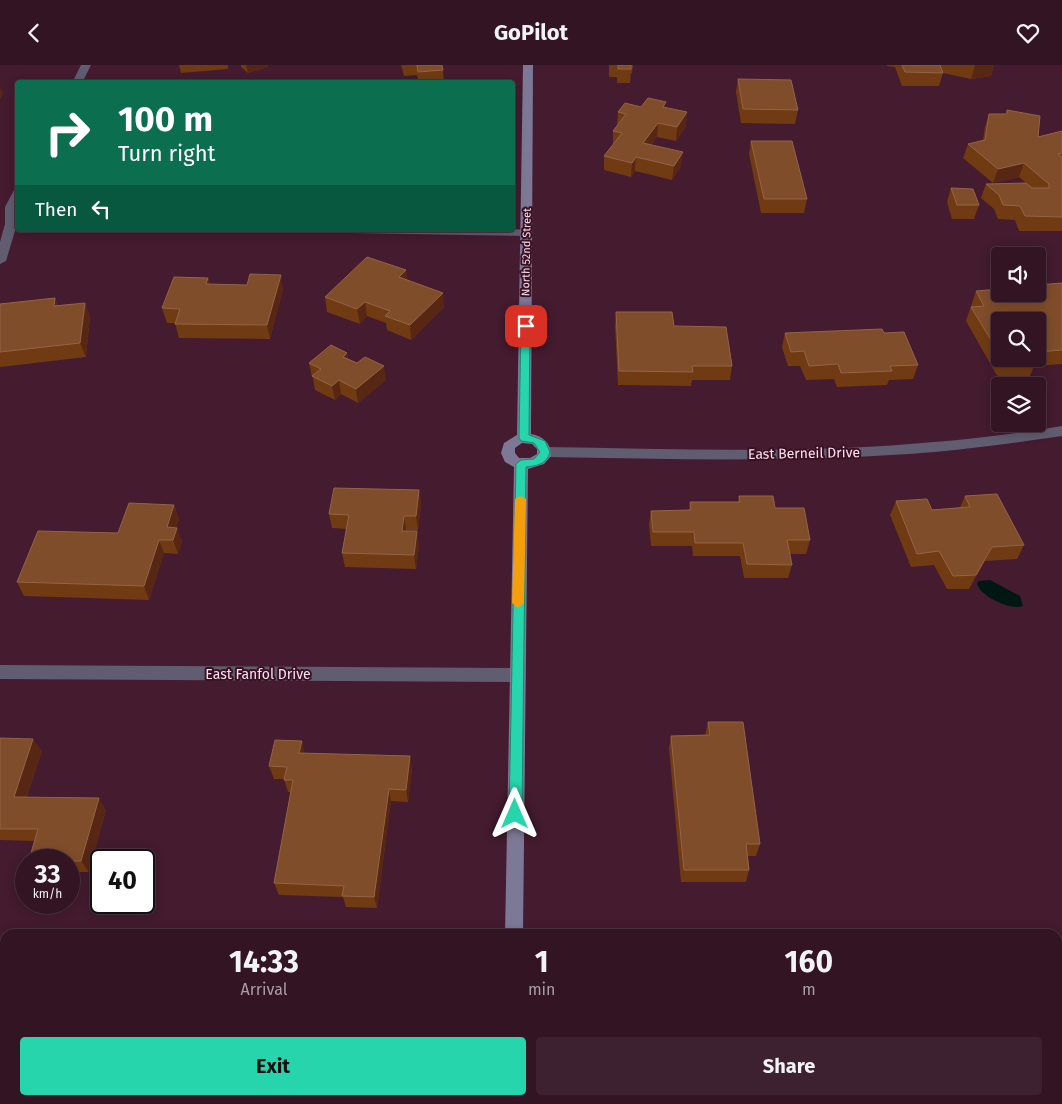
<!DOCTYPE html>
<style>
body{margin:0;font-family:"Fira Sans",sans-serif;background:#3e2130;color:#f1f3f6;height:100vh;display:flex;flex-direction:column;font-size:19px;white-space:nowrap}
*{box-sizing:border-box;margin:0}
p{font-size:16px;color:#a99ea6}
.icon{flex:none;width:28px;height:28px;fill:none;stroke:currentColor;stroke-width:2;stroke-linecap:round;stroke-linejoin:round}
.map{position:relative;flex:1;overflow:hidden}
.details{position:absolute;left:0px;top:864px;width:1062px;height:176px;display:flex;flex-direction:column;background:#331423;border-radius:15px 15px 0 0;box-shadow:0 2px 12px #0003,0 0 0 1px #4e3341}
.details>*{flex:none}
.top-card{position:absolute;left:15px;top:15px;width:500px;height:152px;border-radius:5px;box-shadow:0 2px 12px #0003,0 0 0 1px #4e3341;background:#0b6e4f;color:#fff;overflow:hidden}
.buttons{position:absolute;left:991px;top:182px;display:grid;gap:10px}
.buttons a{display:grid;place-items:center;width:55px;height:55px;border-radius:5px;background:#331423;box-shadow:0 2px 12px #0003,0 0 0 1px #4e3341;font-size:25px}
.speed{position:absolute;left:15px;top:784px;display:flex;gap:10px;font-size:25px;font-weight:700;text-align:center}
.speed>*{display:grid;place-content:center;width:65px;height:65px;border-radius:50%;background:#331423;box-shadow:0 2px 12px #0003,0 0 0 1px #4e3341;line-height:1}
.speed small{font-size:12px;font-weight:400}
.speed .limit{border:2px solid #111;border-radius:8px;background:#fff;color:#111}
.pin{position:absolute;display:grid;place-items:center;width:42px;height:42px;color:#fff;margin:-21px;border-radius:10px;box-shadow:0 2px 8px #0006}
.me{position:absolute;width:55px;margin:-28px;rotate:0deg;stroke-linejoin:round;filter:drop-shadow(0 0 4px #0008)}
.turn{display:flex;align-items:center;gap:18px;height:105px;padding:0 20px;font-size:22px}
.turn .icon{width:65px;height:65px;stroke-width:2.5}
.turn b{display:block;font-size:35px;line-height:42px}
.then{display:flex;align-items:center;height:48px;padding:0 20px;background:#0003;gap:10px;font-size:19px}
.eta{display:flex;justify-content:space-evenly;align-items:center;height:85px;text-align:center}
.eta b{font-size:30px;font-weight:700;line-height:35px}
.primary-button{display:flex;gap:10px;margin-top:auto;padding:10px 20px}
.primary-button a{flex:1;height:58px;border-radius:5px;background:#27d5ad;color:#111;font-size:20px;font-weight:700;line-height:58px;text-align:center}
.primary-button a+a{background:#3e2130;color:#f1f3f6}
header{display:flex;justify-content:space-between;align-items:center;height:65px;padding:0 20px;background:#331423;font-size:22px;font-weight:700}
.map>svg:first-child{display:block}
.water{fill:#001811}
.lines{fill:none;stroke-linecap:round;stroke-linejoin:round}
.street{fill:#605d70;fill-rule:evenodd}
.secondary{fill:#7d7896;fill-rule:evenodd}
.wall{fill:#703b12;fill-rule:evenodd}
.shaded-wall{fill:#582714}
.building{fill:#7f4d2a;stroke:#936448}
.route{fill:#27d5ad;stroke:#198a70}
.slow{fill:#f59e0b}
.labels{text-anchor:middle;stroke-width:4;stroke-linejoin:round;paint-order:stroke}
.far-street-label{font-size:11px;fill:#fde0eb;stroke:#391125}
.street-label{font-size:14px;fill:#fde0eb;stroke:#391125}
</style>
<header><svg class="icon" aria-label="back" viewBox="0 0 24 24"><path d="M15 5l-7 7 7 7"/></svg>GoPilot<svg class="icon" aria-label="heart" viewBox="0 0 24 24"><path d="M12 20l-8-8c-3-5 5-10 8-4 3-6 11-1 8 4z"/></svg></header>
<div class="map">
<svg width="1062" height="1039" viewBox="0 0 1062 1039">
<rect width="100%" height="100%" fill="#441b2f"/>
<path class="water" d="M990,515L1020,531L1023,541C1011,546 979,531 977,518L979,516Z"/>
<g class="lines">
<g class="street">
<path d="M81,0H91L82,18H72Z"/>
<path d="M18,124V138L15,142L17,159L6,196L0,199V177L5,159V142L14,125Z"/>
<path d="M512,164L527,165L533,168L527,171L352,168L346,165Z"/>
<path d="M1062,361V371C1020,377 977,383 934,387C805,398 675,394 545,392L540,390L538,387L540,384L545,382C675,384 805,389 934,377C977,374 1020,368 1062,361Z"/>
<path d="M0,600L516,603L522,605L524,610L522,615L516,617L0,614Z"/>
</g>
<g class="secondary">
<path d="M523,0H533L531,369C543,371 551,378 551,391L544,399L528,404L523,869H505L514,402L505,397L501,388L504,378L517,370ZM522,378L532,379L537,384V389L530,393H519L515,388V383Z"/>
<rect x="497" y="1035" width="20" height="4"/>
</g>
</g>
<g class="wall">
<path d="M179,0H228V4L181,8Z"/>
<path d="M241,0H268V2L248,8L241,2Z"/>
<path d="M401,0H442L443,5L444,18H419L417,10L404,11Z"/>
<path d="M609,0H633L632,8H631L630,18H617V12H609Z"/>
<path d="M887,0H994L991,11L971,14L943,8L939,21H902L895,2L887,1Z"/>
<path d="M738,14L798,45L795,59L741,58L736,27Z"/>
<path d="M641,42H666L686,61L676,76L657,72L651,80L681,101L672,115L635,106L631,112L604,105V91L613,80V66L617,61L618,47Z"/>
<path d="M1007,45L1038,72L1062,66V166H1019L1015,155L998,154L994,144L981,133L986,119L1032,123L1019,112L993,118L963,93L968,79L983,75L985,62L989,49H1006Z"/>
<path d="M751,76L807,134L804,148H761L749,89Z"/>
<path d="M951,123L979,140L974,154H952L947,137Z"/>
<path d="M406,205L407,215L444,242L411,275L387,265L386,258L367,251L360,259L327,247L325,232Z"/>
<path d="M208,213L210,219L283,224L270,274L179,273L175,258H167L162,243Z"/>
<path d="M1062,218V299L1034,301L1030,311L999,314L966,256L976,226L1019,232L1031,231L1032,229H1038V220ZM1000,256H1038V294H1000Z"/>
<path d="M55,233L58,241L85,238L90,252L86,292L0,302V239Z"/>
<path d="M616,247L674,261L732,301L730,315H692L691,321L618,320L615,261Z"/>
<path d="M785,268H884L918,300L913,314L889,315L887,320L837,322L834,314L806,315L800,301H788L782,282Z"/>
<path d="M347,288L348,294L386,315L358,338L341,329L335,335L315,325L313,313L312,312L309,298Z"/>
<path d="M419,425L421,439L418,465H406V466L419,480L416,504L345,502L342,488L347,464L332,463L329,449Z"/>
<path d="M739,431L775,443L810,475L806,489H790L792,500L788,513H744L740,491H693L692,481H651L649,459L651,446L689,445L690,437H738Z"/>
<path d="M965,431L1024,480L1017,494L985,496L969,524H947L934,500L911,502L890,450L896,436L932,445L960,442Z"/>
<path d="M174,440L179,454L176,463L182,476L178,489L164,488L149,535L24,531L17,517L118,468Z"/>
<path d="M708,657L760,779L756,791H748L749,805L746,817H681L669,683L671,671L705,670Z"/>
<path d="M0,673L42,686L27,732L106,745L89,807H69V795L35,776L0,775Z"/>
<path d="M305,688L412,704L408,737L391,736L377,843L346,842L343,832L279,830L274,818L291,727H288L284,714H274L269,701Z"/>
</g>
<g class="shaded-wall">
<path d="M246,0H268V2L248,8Z"/>
<path d="M975,0H994L991,11L971,14Z"/>
<path d="M0,22L3,29L0,34Z"/>
<path d="M687,47L686,61L676,76L677,62Z"/>
<path d="M658,58L657,72L642,92L643,78Z"/>
<path d="M683,87L681,101L672,115L674,101Z"/>
<path d="M636,92L635,106L631,112L632,98Z"/>
<path d="M1024,98L1019,112L993,118L998,104Z"/>
<path d="M406,205L408,220L399,212Z"/>
<path d="M281,210L283,224L270,274L267,260Z"/>
<path d="M208,213L212,227L206,219Z"/>
<path d="M443,228L444,242L411,275L410,260Z"/>
<path d="M55,233L60,247L54,241Z"/>
<path d="M365,237L367,251L360,259L357,244Z"/>
<path d="M85,238L90,252L86,292L80,278Z"/>
<path d="M347,288L350,303L343,292Z"/>
<path d="M384,301L386,315L358,338L356,324Z"/>
<path d="M339,315L341,329L335,335L332,321Z"/>
<path d="M419,425L421,439L418,465L416,451Z"/>
<path d="M174,440L179,454L172,475L167,462Z"/>
<path d="M404,451L406,465L404,479L402,466Z"/>
<path d="M177,463L182,476L178,489L173,475Z"/>
<path d="M417,466L419,480L416,504L414,490Z"/>
<path d="M159,475L164,488L149,535L144,521Z"/>
<path d="M992,482L985,496L969,524L976,510Z"/>
<path d="M33,674L42,686L23,744L14,732Z"/>
<path d="M302,676L305,688H299Z"/>
<path d="M410,691L412,704L408,737L406,725Z"/>
<path d="M389,724L391,736L377,843L374,832Z"/>
<path d="M99,733L106,745L89,807L81,796Z"/>
<path d="M323,1035H328L327,1039H323Z"/>
</g>
<g class="building">
<path d="M417,0H442L443,5L418,7Z"/>
<rect x="618" y="0" width="13" height="4"/>
<path d="M902,0H940L943,8L905,7Z"/>
<path d="M738,14L791,15L798,45L743,44Z"/>
<path d="M648,33L666,37L663,42L687,47L677,62L658,58L643,78L683,87L674,101L636,92L632,98L604,91L622,68L613,66L626,49L618,47L625,38L641,42Z"/>
<path d="M1007,45L1040,51L1038,72L1062,66V88L1058,89L1062,92V152L1025,151L1020,141L1003,140L999,130L986,119L1026,118L1032,123H1049V119L1024,98L998,104L968,79L985,75L989,49H1007Z"/>
<path d="M751,76H792L807,134H764Z"/>
<path d="M951,123L973,124L979,140H957Z"/>
<path d="M367,192L406,205L399,212L443,228L410,260L385,251L390,246L365,237L357,244L325,232Z"/>
<path d="M250,209L281,210L267,260L175,259L180,244L162,243L174,212L208,213L206,219L247,220Z"/>
<path d="M1062,218V285L1038,287V256H1000V290L971,242L984,241L976,226L1000,224V229H1017L1019,232L1042,230L1038,222V220Z"/>
<path d="M55,233L54,241L85,238L80,278L0,287V239Z"/>
<path d="M616,247H672L674,261L726,262L732,301H692L693,307L619,306Z"/>
<path d="M882,264L884,268L904,267L918,300L890,301L892,306L841,308L838,299L809,301L804,286L791,287L785,268Z"/>
<path d="M331,280L347,288L343,292L357,298L365,292L384,301L356,324L339,315L332,321L312,311L321,304L309,298Z"/>
<path d="M1002,294H1034L1036,297L1005,299Z"/>
<path d="M334,423L419,425L416,451H404L402,466H417L414,490L342,488L349,450L329,449Z"/>
<path d="M997,429L1024,480L992,482L976,510L953,511L939,486L917,489L896,436L927,434L932,445L970,442L965,431Z"/>
<path d="M739,431H773L775,443H804L810,475H787L792,500L747,499L743,478H695L694,467H653L651,446L691,445L690,437H740Z"/>
<path d="M129,438L174,440L167,462L177,463L173,475H159L144,521L17,517L38,466L118,468Z"/>
<path d="M708,657H743L760,779H746L749,805H684L671,671L710,670Z"/>
<path d="M0,673L33,674L14,732L99,733L81,796H69V795H29L38,764H0Z"/>
<path d="M275,675L302,676L299,688L410,691L406,725L389,724L374,832L342,831L344,821L274,818L293,715H284L287,702L269,701Z"/>
<path d="M240,1035H323V1039H239Z"/>
<rect x="713" y="1035" width="95" height="4"/>
</g>
<path class="route" d="M526,258L530,261L529,370L545,376L550,387C547,399 537,401 526,402L522,749L520,754L515,755L510,754L509,749L516,399L521,395L534,394L540,387L534,378L521,376L519,373L521,261Z"/>
<path class="slow" d="M520,431L526,434L524,538L518,543L512,538L515,434Z"/>
<g class="labels">
<g class="far-street-label">
<text transform="translate(526 187) rotate(-89)" y="4">North 52nd Street</text>
</g>
<g class="street-label">
<text transform="translate(804 388) rotate(-1)" y="5">East Berneil Drive</text>
<text x="258" y="614">East Fanfol Drive</text>
</g>
</g>
</svg>
<div class="buttons">
<a><svg class="icon" aria-label="sound" viewBox="0 0 24 24"><path d="M4 9h4l5-4v14l-5-4H4zM17 9q2 3 0 6"/></svg></a>
<a><svg class="icon" aria-label="search" viewBox="0 0 24 24"><circle cx="10" cy="10" r="6"/><path d="M15 15l6 6"/></svg></a>
<a><svg class="icon" aria-label="layers" viewBox="0 0 24 24"><path d="M12 4l9 5-9 5-9-5zM3 14l9 5 9-5"/></svg></a>
</div>
<div class="speed"><div>33<small>km/h</small></div><div class="limit">40</div></div>
<div class="pin" style="left:526px;top:261px;background:#d93025"><svg class="icon" aria-label="arrive" viewBox="0 0 24 24"><path d="M6 21V4h12l-3 4 3 4H6"/></svg></div>
<svg class="me" style="left:515px;top:749px" viewBox="-20 -20 40 40"><path d="M0-17L14 15 0 8-14 15z" fill="#27d5ad" stroke="#fff" stroke-width="4"/></svg>
<div class="top-card">
<div class="turn"><svg class="icon" aria-label="right" viewBox="0 0 24 24"><path d="M7 20v-9h11M14 6l5 5-5 5"/></svg><div><b>100 m</b>Turn right</div></div>
<div class="then">Then<svg class="icon" aria-label="left" viewBox="0 0 24 24"><path d="M17 20v-9H6M10 6l-5 5 5 5"/></svg></div>
</div>
<section class="details">
<div class="eta">
<div><b>14:33</b><p>Arrival</p></div>
<div><b>1</b><p>min</p></div>
<div><b>160</b><p>m</p></div>
</div>
<div class="primary-button"><a>Exit</a><a>Share</a></div>
</section>
</div>
